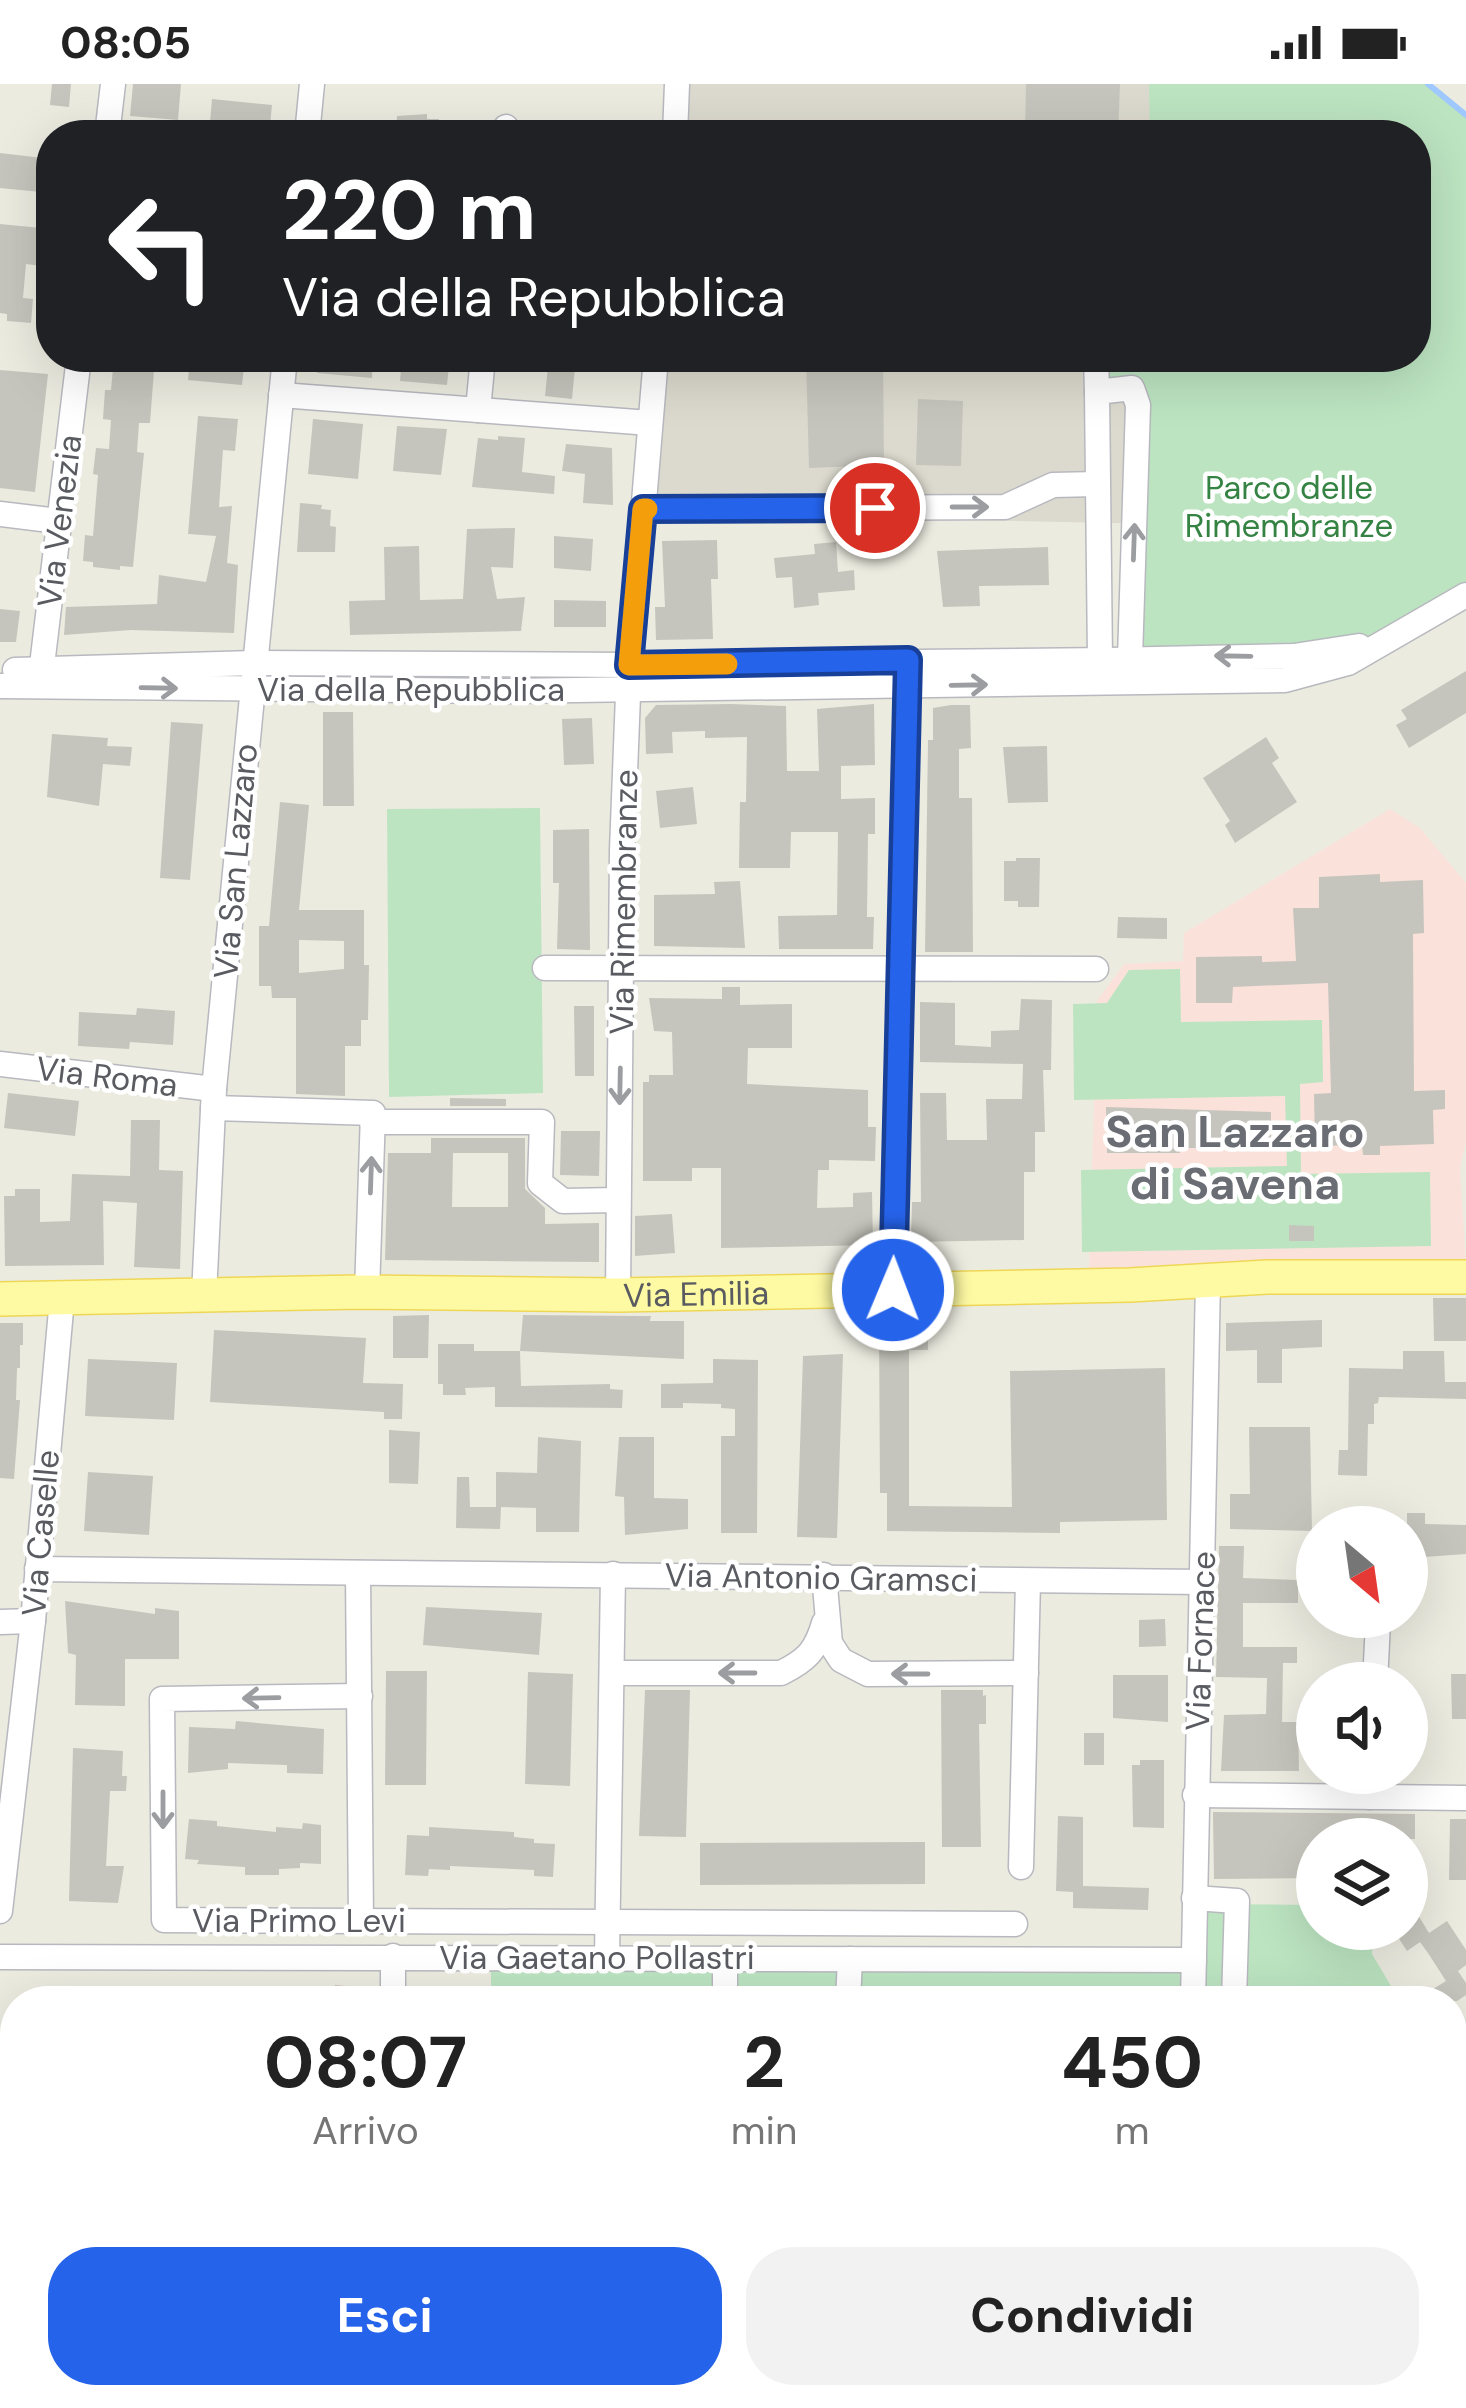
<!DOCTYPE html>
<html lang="it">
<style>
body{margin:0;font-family:"DM Sans",sans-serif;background:#f2f2f2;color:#222;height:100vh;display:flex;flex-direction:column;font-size:45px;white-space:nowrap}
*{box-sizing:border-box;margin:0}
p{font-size:39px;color:#767676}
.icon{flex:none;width:66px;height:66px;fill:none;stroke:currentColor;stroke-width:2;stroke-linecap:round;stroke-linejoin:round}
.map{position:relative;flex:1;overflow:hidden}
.panel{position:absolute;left:0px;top:1902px;width:1467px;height:423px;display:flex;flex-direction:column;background:#fff;border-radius:48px 48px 0 0;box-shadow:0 12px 48px #0002}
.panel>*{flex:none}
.hud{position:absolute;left:36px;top:36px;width:1395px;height:252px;border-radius:48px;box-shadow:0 12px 48px #0002;background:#202124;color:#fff;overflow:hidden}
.needle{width:78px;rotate:151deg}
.fabs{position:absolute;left:1296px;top:1422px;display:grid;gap:24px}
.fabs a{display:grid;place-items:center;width:132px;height:132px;border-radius:50%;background:#fff;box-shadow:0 12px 48px #0002;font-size:60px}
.pin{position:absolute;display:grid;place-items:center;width:102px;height:102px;color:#fff;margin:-51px;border:6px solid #fff;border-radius:50%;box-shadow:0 3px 12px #0007}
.me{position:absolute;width:132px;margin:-66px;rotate:1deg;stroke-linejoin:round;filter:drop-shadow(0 0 9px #0008)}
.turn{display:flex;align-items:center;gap:42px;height:252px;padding:0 48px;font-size:54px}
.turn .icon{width:156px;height:156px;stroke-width:2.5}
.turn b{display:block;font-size:84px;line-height:102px}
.eta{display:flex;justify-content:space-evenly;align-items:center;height:204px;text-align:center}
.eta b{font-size:72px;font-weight:700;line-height:84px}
.primary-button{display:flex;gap:24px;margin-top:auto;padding:24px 48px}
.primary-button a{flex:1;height:138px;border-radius:48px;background:#2563eb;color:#fff;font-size:48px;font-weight:700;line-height:138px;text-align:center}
.primary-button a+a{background:#f2f2f2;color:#222}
.status{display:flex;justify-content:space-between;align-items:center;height:84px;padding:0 60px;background:#fff;direction:ltr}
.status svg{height:33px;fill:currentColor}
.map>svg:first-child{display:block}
.education{fill:#dcdace}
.medical{fill:#fae2db}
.green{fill:#bce4c1}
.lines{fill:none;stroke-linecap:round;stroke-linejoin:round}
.stream{stroke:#9ec8fe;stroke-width:6}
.building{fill:#c6c5bd;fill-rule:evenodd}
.minor-casing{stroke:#b8b9bf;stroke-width:27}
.major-casing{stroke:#efd756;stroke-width:36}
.minor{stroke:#fff;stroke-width:24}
.major{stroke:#fefaa3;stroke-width:33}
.oneway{stroke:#9b9da0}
.route-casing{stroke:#184099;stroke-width:30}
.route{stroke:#2563eb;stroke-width:21}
.slow{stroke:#f59e0b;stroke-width:21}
.labels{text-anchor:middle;stroke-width:9;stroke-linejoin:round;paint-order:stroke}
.park-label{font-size:33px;fill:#358343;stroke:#fff}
.street-label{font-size:33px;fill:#595b61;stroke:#fff}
.district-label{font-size:45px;font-weight:bold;fill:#6a6d73;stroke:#fff}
</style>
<div class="status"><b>08:05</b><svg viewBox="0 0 49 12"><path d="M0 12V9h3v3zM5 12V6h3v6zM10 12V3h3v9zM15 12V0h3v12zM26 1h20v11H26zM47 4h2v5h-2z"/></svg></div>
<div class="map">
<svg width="1466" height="2324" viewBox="0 0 1466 2324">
<rect width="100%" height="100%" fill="#ecebe0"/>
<g class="education">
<path d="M665,0H1177L1176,51H665Z"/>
<path d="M660,273H1175L1161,440L650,429Z"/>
</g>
<path class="medical" d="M1390,725L1420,744L1466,799V1057L1460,1084L1466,1180L1089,1188L1097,917L1124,880L1183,877L1184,849Z"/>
<g class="green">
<path d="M1149,0H1428L1466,31V512L1391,556L1137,574L1144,296L1095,301L1094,273H1416V51H1150Z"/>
<path d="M540,724L543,1009L389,1013L387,725Z"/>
<path d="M1180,885L1181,938L1322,936L1323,998L1300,1000L1301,1090L1430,1088L1431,1162L1082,1168L1081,1086L1287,1082L1285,1012L1074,1016L1073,920L1107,919L1129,886Z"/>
<path d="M1203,1820L1317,1821V1845H1374L1372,1870L1400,1917H491V1872L1202,1878Z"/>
<path d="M488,2310H1416L1415,2324H488Z"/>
</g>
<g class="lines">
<path class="stream" d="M1428,0L1466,31"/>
</g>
<g class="building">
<path d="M52,0H71L69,23L50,21Z"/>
<path d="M133,0H181L178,36L130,32Z"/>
<path d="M1026,0H1120L1118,51H1025Z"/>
<path d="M212,15L272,21L269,51H209Z"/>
<path d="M427,30V35H439L438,51H396L397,32Z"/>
<path d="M0,69L51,75V109L0,104Z"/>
<path d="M0,140L51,145V183L26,180L23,214L33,215L31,239L7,237V230L0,229Z"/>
<path d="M114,273H155L150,339H139L137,368L144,369L133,483L120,482V486L93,483V478L83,477L85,451L93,452L98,391L93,390L96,364L109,365L111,336L103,335L105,306H111Z"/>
<path d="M190,273H245L242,301L188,296Z"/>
<path d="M318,273H373L372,294L317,289Z"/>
<path d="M402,273H450L447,301L400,297Z"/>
<path d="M549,273H576L572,315L545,312Z"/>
<path d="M806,273H883L884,381L809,384Z"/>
<path d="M0,286L48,290L35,408L0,404Z"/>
<path d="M918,315L963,317L961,382L916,381Z"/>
<path d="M198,332L238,335L235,367L223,366L219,423L232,422L227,479L238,481L234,549L131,546L64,551L66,523L157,520L159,491L206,498L216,452L188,450Z"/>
<path d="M313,335L363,340L358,395L308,390Z"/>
<path d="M397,342L447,345L441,391L393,387Z"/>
<path d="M498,352L525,354L522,388L555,392L554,410L472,403L478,354L498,356Z"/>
<path d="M566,360L612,364L613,421L583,419L585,390L562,387Z"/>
<path d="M300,419L322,421L321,425L331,426L330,442L336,443L335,468H297Z"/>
<path d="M515,444L513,484L491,483L497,515L525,513L521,547L350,551L349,517L385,516L384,463L419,462L420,516L463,515L467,445Z"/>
<path d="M554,452L593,455L591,487L554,484Z"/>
<path d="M717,456L718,495H711L713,555L656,556L655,523H665L662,457Z"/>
<path d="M836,458L838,488L854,486L855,506L818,509L819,521L794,524L792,493L776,494L774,474L815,470L814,460Z"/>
<path d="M1048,463L1049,501L979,502L980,522L943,523L937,467Z"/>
<path d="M554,516L606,517V543H554Z"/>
<path d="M0,525L20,527L16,558H0Z"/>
<path d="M1466,587V629L1409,664L1396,641L1407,635L1401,626Z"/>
<path d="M731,620L786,622L787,687H819L817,625L874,620L875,681L841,682V715L875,714V750H868L867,833H874L873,865H779L778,832L837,831L838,748H791L790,784H739L740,718H746L747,653L705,654V647L672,648L673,669L646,670L645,634L656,621Z"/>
<path d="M951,621H970L971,664L959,665V714H972L973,868H925L928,656H933V624Z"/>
<path d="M323,628H353L354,722H323Z"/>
<path d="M592,634L594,680L564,681L562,635Z"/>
<path d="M171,638L203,640L190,796L160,794Z"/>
<path d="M52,650L108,654L107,662L132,663L130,682L103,680L99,722L47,713Z"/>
<path d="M1266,653L1279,674L1272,679L1297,718L1235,759L1225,741L1230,737L1203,694Z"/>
<path d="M1047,662L1048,718L1008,719L1003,663Z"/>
<path d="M693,703L697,740L660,744L656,707Z"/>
<path d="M280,718L309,721L299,826H364V881H369L368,936H361V962H345V1012L296,1010V914H272L271,902H259V842H269ZM299,856L344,857V885L299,889Z"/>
<path d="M589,745L590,866L557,865L559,799H553V746Z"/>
<path d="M1016,774H1040L1039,823H1018V817H1004V777H1016Z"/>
<path d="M1380,790V798L1423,796L1424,849L1413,850L1414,1007L1445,1006V1025L1433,1026L1434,1060L1380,1062V1071H1363L1362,1061L1315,1062L1314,1010L1331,1009L1328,899L1233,903L1232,919H1196V873L1262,872V878L1296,877L1293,824H1319V793Z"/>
<path d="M740,797L745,864L654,862V811L715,810L714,798Z"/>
<path d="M1118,833L1167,834V855L1117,854Z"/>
<path d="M722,903H740V921L792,920V964H748L747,1000L868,1006V1043H876L875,1077L829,1076V1086H818L817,1124L853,1123V1109L872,1108L873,1161L721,1164V1084H692V1097H643V998H649V991H673L672,948L654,947L649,914L722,915Z"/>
<path d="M1021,915L1052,916L1051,986H1043L1045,1048H1035V1088H1024V1156L911,1158L912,1118H921L920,1009H946L947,1056H987L986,1015H1022L1023,980L920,978V918L955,919V961L991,963V947L1019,946Z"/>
<path d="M574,922H594V992H575Z"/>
<path d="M137,924L175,927L173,961L130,958L129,965L78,962L79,928L136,931Z"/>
<path d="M8,1009L79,1017L75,1052L4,1044Z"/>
<path d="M450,1014L506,1015V1022H450Z"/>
<path d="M1106,1023L1271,1028V1064H1180V1069H1107Z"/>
<path d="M131,1036H160L159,1086L183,1087L180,1185L134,1183L137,1119L103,1117L104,1181L5,1182L4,1112H15V1105H40V1138L70,1137L72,1090L130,1092Z"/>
<path d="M561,1047H600L599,1092L560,1091Z"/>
<path d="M431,1054H525V1105L545,1124V1140L599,1139V1178L385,1176L388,1069H431ZM453,1069H508V1123H452Z"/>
<path d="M672,1130L675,1169L635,1172V1132Z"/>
<path d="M1289,1141L1314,1142V1157H1289Z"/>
<path d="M1433,1214H1466V1257H1434Z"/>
<path d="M429,1231L428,1274H393V1232Z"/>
<path d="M523,1231L640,1232H651L650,1237H684V1275L520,1267Z"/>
<path d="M1322,1236V1263L1282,1265V1299H1257V1266L1226,1267V1239Z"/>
<path d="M0,1239H23V1261H20V1284H17L16,1316H20L14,1395L0,1394Z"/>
<path d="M879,1241H928V1266H909V1422L1012,1423L1010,1287L1165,1284L1167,1436L1060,1438V1449L887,1447V1409H880Z"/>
<path d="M214,1246L366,1254L363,1299L403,1300L402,1335H384V1328L210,1318Z"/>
<path d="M438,1260H474V1267H520L521,1302L610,1300V1305L623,1306L622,1324L495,1323V1303L465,1304L466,1311H443V1300H438Z"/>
<path d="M1403,1267H1444L1445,1298H1466V1315L1379,1313L1378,1319L1374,1320V1340H1368L1367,1392L1338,1391L1339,1366H1348L1349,1284L1403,1285Z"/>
<path d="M843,1270L837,1454L797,1453L803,1272Z"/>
<path d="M88,1275L177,1279L174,1336L85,1332Z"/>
<path d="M713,1275L758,1276L757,1449H721V1352H735V1325L721,1324V1320L683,1319V1324H661V1300L713,1299Z"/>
<path d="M1249,1343H1310L1312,1447L1230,1445V1410H1250Z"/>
<path d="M389,1346L420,1348L418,1400L389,1399Z"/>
<path d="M538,1353L581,1357L579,1448H536V1424L501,1423L500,1445L456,1444L457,1393H469L470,1423H496V1388L537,1389Z"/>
<path d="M619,1353H654V1414L688,1415V1445L625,1451L624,1413L615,1412Z"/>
<path d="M88,1388L153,1392L149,1451L84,1447Z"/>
<path d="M1407,1429H1425V1440L1466,1441V1470L1424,1473V1501H1407Z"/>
<path d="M1219,1462H1244L1243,1494L1298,1496V1519H1243V1563H1297V1579H1283L1282,1638H1298L1299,1687H1221L1224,1631L1266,1630L1267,1594L1216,1593Z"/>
<path d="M65,1517L155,1530V1524L179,1527V1575H125V1622L75,1621L76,1571L68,1569Z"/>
<path d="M426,1523L542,1529L539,1571L423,1561Z"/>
<path d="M1165,1535L1166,1562L1139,1563V1536Z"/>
<path d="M386,1587H427L426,1701H385Z"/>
<path d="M528,1588L573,1590L570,1702L525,1700Z"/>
<path d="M1451,1590H1466V1635H1452Z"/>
<path d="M1113,1591H1168V1638L1113,1634Z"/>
<path d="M645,1606H690L686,1753L639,1752Z"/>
<path d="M941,1606H983V1612L986,1611V1640H979L981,1763H942Z"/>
<path d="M236,1637L324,1645L323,1690L287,1689V1681L228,1679V1685L188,1689L189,1643L235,1645Z"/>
<rect x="1084" y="1649" width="20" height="32"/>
<path d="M73,1664L123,1667L122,1692H127L126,1707H110L106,1782H124L118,1819L69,1817Z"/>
<path d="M1140,1676H1164V1744L1133,1743L1132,1681H1140Z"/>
<path d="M1213,1728L1415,1730V1755H1317V1794L1214,1795Z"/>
<path d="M1058,1732L1083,1733V1802L1149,1804L1148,1826L1073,1824V1808L1056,1807Z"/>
<path d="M189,1735L217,1737V1742L276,1748V1743L302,1745L303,1739L321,1741V1780L300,1779V1784L279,1785V1791H245V1783L197,1780L199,1776L185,1775Z"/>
<path d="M1450,1735H1466V1796H1449Z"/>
<path d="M429,1743L514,1748V1753L534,1755V1759L555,1760L553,1793L534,1792V1786L450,1782V1786L429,1785L428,1792L405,1791L407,1751L429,1752Z"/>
<path d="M925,1758V1800L700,1801V1759Z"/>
<path d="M1418,1831L1429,1849L1447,1837L1466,1866V1881L1458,1887L1466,1899V1911L1457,1917H1441L1433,1905L1446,1897L1428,1869L1420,1858L1407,1867L1394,1847L1407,1845V1839Z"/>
<path d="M335,1901L356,1903L355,1917H333Z"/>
</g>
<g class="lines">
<g class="minor-casing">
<g id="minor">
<path d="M107,51L113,0"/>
<path d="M307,51L312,0"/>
<path d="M505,51L506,43"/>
<path d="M675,51L677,0"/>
<path d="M1096,273L1097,308"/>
<path d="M281,311L650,339"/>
<path d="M478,326L483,273"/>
<path d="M643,425L1005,423L1053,401L1097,400"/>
<path d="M0,430L58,437"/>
<path d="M1100,576L1097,308L1132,304L1138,321L1130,575"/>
<path d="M15,586L254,579L629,581L1109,576L1294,572L1359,562"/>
<path d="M40,598L79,273"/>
<path d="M0,602L507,607L1285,596L1348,579L1466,511"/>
<path d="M545,884L1096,885"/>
<path d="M0,980L214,1005"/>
<path d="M213,1024L373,1029L367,1208"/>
<path d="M372,1038H542L540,1099L563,1117L618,1116"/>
<path d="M893,1206L908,591"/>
<path d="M204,1211L214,1005L285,273"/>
<path d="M618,1211L622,766L628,611L656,273"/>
<path d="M37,1485L1202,1498"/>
<path d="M358,1489L361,1837"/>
<path d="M824,1491L830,1559L841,1576L868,1590L1026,1589"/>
<path d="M0,1538L33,1537"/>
<path d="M613,1589H781C807,1576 816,1567 824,1539"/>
<path d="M1375,1599L1378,1538"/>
<path d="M360,1612L162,1615L164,1836L1015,1840"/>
<path d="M1195,1711L1466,1714"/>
<path d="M1370,1713L1371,1689"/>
<path d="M1021,1783L1028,1497"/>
<path d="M1194,1814L1237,1817L1234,1917"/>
<path d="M0,1827L33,1537L62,1215"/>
<path d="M393,1872V1917"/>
<path d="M0,1873L1194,1876"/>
<path d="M607,1873L613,1490"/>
<path d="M725,1917V1874"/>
<path d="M848,1917L850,1875"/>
<path d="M1193,1917L1208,1197"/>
<path d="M1452,2265L1466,2266"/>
<path d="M244,2310L291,2324"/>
<path d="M1154,2310L1166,2324"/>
<path d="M45,2324V2310"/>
<path d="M416,2324C435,2323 453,2324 464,2310"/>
</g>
</g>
<g class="major-casing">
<g id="major">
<path id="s1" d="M0,1215L360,1208L618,1211L1130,1201L1267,1193H1466"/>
</g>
</g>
<use href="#minor" class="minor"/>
<use href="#major" class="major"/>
</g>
<defs><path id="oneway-shaft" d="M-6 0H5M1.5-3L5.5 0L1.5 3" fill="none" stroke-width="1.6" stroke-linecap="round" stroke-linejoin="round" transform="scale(3)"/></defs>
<g class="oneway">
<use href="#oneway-shaft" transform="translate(970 423)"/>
<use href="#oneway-shaft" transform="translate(1134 458) rotate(-88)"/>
<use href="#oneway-shaft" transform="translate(1233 572) rotate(-179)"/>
<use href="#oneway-shaft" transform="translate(969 601) rotate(-1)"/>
<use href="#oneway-shaft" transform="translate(159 604) rotate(1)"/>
<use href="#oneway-shaft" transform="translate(620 1002) rotate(91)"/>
<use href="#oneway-shaft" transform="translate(371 1091) rotate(-88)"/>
<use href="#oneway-shaft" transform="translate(737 1589) rotate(-180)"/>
<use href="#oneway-shaft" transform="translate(910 1590) rotate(180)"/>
<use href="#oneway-shaft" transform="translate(261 1614) rotate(179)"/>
<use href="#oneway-shaft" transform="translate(163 1726) rotate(90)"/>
</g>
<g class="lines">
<g class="route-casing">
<path id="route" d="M875,424L643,425L629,581L908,576L893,1206"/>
</g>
<use href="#route" class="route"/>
<path class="slow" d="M647,425H643L629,581L727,580"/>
</g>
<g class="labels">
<g class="park-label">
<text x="1289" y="415">Parco delle<tspan x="1289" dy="38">Rimembranze</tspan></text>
</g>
<g class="street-label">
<text transform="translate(59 437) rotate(-83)" y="12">Via Venezia</text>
<text x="411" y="617">Via della Repubblica</text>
<text transform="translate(235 777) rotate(-85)" y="12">Via San Lazzaro</text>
<text transform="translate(623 818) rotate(-89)" y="12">Via Rimembranze</text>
<text transform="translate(107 992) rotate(7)" y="12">Via Roma</text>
<text dy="12" stroke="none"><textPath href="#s1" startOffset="696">Via Emilia</textPath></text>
<text transform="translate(40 1449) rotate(-85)" y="12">Via Caselle</text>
<text transform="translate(821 1493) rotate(1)" y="12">Via Antonio Gramsci</text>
<text transform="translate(1200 1557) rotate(-88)" y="12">Via Fornace</text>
<text x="299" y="1848">Via Primo Levi</text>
<text x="597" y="1885">Via Gaetano Pollastri</text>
</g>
<g class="district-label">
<text x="1235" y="1063">San Lazzaro<tspan x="1235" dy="52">di Savena</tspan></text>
</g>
</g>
</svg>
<div class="fabs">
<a><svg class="needle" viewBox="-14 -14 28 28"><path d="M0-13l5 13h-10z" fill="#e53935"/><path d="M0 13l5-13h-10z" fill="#767676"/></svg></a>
<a><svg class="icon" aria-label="sound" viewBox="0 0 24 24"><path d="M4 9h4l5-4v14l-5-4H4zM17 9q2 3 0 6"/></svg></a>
<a><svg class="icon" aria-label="layers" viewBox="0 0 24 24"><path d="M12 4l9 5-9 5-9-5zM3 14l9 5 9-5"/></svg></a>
</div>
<div class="pin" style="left:875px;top:424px;background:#d93025"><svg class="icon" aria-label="arrive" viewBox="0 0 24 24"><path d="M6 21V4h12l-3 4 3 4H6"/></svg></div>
<svg class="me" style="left:893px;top:1206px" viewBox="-20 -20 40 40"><circle r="17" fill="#2563eb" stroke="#fff" stroke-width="3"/><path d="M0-11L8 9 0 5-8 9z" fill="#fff"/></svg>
<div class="hud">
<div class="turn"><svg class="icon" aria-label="left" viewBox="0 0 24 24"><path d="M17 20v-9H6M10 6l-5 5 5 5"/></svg><div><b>220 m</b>Via della Repubblica</div></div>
</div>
<section class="panel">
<div class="eta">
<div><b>08:07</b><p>Arrivo</p></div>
<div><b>2</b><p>min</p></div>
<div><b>450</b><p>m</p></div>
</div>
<div class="primary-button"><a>Esci</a><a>Condividi</a></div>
</section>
</div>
